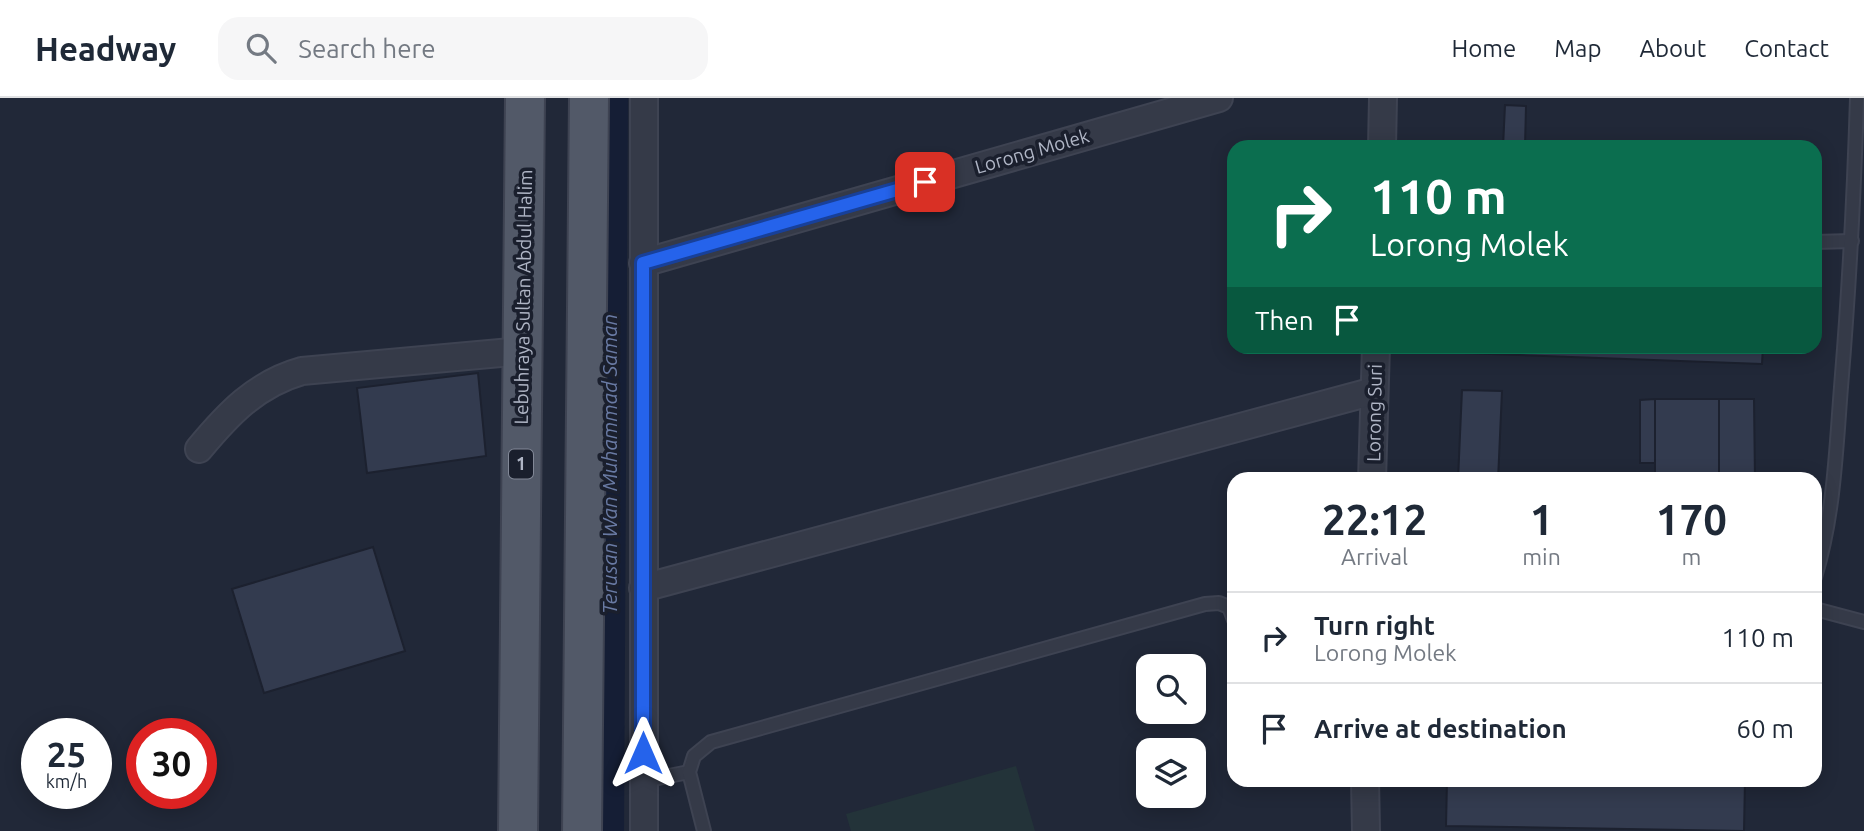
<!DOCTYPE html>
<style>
body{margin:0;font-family:Ubuntu,sans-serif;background:#f6f6f7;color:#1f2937;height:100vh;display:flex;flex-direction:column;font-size:26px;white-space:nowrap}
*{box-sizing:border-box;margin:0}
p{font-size:23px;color:#747a83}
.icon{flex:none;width:38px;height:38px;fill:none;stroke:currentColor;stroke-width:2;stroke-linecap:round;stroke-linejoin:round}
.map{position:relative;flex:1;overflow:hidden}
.panel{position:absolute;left:1227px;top:374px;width:595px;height:315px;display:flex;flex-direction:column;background:#fff;border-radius:21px;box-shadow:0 4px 18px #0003}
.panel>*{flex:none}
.guide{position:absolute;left:1227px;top:42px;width:595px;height:214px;border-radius:21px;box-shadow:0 4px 18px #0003;background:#0b6e4f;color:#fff;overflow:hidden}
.controls{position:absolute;left:1136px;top:556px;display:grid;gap:14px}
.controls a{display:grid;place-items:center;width:70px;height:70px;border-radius:14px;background:#fff;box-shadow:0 4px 18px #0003;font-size:35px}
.speed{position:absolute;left:21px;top:620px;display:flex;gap:14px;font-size:35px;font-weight:700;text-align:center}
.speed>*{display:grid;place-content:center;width:91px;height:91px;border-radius:50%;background:#fff;box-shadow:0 4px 18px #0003;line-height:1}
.speed small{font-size:18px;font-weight:400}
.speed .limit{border:10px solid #d22;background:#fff;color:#111}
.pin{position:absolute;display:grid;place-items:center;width:60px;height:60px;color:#fff;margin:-30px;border-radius:14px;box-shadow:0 4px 10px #0006}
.me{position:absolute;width:77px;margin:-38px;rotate:0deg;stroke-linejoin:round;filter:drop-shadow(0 0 5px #0008)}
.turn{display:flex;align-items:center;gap:24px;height:147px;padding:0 28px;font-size:32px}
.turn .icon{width:91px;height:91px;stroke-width:2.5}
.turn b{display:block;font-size:49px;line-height:60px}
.then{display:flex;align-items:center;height:66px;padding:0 28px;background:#0003;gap:14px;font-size:26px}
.eta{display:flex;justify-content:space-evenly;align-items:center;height:119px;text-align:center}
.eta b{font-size:42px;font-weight:600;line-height:49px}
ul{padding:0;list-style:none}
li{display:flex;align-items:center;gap:21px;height:91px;padding:0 28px;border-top:2px solid #e0e1e3}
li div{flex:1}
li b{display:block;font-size:26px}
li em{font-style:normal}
header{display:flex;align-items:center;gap:42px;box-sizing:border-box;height:98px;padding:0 35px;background:#fff;border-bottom:2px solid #e0e1e3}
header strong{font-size:33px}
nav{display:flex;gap:38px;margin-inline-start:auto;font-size:24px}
.search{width:490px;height:63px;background:#f6f6f7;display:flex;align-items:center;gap:18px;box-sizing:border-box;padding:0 24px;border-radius:21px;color:#747a83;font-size:26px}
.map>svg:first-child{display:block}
.green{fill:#233339}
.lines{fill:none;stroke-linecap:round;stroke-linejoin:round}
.canal{stroke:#151e35;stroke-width:32}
.building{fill:#333b4f;stroke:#1c212f;stroke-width:2}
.service-casing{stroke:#3e4352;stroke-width:16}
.minor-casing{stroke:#3e4352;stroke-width:30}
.primary-casing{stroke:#3e4352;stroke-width:42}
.service{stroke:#353a48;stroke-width:12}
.minor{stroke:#353a48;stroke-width:26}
.primary{stroke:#525968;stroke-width:38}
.route-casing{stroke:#184099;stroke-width:18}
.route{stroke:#2563eb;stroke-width:12}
.labels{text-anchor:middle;stroke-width:7;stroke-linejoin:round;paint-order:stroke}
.shield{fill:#1a1f2d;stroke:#828897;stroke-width:2}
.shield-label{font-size:18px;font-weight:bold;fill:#afb5c5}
.street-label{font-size:19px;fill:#afb5c5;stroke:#1a1f2d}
.water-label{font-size:21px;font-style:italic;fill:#697aa3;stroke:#1a1f2d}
</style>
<header>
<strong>Headway</strong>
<div class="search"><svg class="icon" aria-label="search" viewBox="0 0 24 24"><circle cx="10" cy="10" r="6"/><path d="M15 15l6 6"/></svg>Search here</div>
<nav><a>Home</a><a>Map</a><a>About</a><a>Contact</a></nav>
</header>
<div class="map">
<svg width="1864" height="733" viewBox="0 0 1864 733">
<rect width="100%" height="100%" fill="#212838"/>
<path class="green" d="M1016,668L1035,733H851L846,716Z"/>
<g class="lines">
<path class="canal" d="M608,733L612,0"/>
</g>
<g class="building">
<path d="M1505,7L1526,8L1525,49H1503Z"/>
<path d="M1438,248H1763L1762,266L1438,254Z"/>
<path d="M478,275L486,358L367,375L357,290Z"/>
<path d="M1462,292L1502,293L1498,382H1458Z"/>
<path d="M1655,301V365H1640V302Z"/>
<rect x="1655" y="301" width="64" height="81"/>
<path d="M1719,301H1754L1755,382H1719Z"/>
<path d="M373,449L405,553L264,595L232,491Z"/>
<path d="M1447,682H1745L1744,733L1446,728Z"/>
</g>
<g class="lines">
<g class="service-casing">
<g id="service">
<path d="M1815,144L1852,143"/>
<path d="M1815,479C1834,418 1836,353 1841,289C1849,193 1854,97 1857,0"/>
<path d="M1815,511L1864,524"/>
<path d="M643,683L689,674"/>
<path d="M704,733L689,674L694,658L711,644L1205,506L1219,505L1229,509L1234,522"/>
</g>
</g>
<g class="minor-casing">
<g id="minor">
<path d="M1382,49L1383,0"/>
<path d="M643,165L1219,0"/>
<path d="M199,351C228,316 256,286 302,273L522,253"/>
<path d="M1372,382L1376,248"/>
<path d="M643,490L1374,293"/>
<path d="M1365,682L1366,733"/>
<path d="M644,733V0"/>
</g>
</g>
<g class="primary-casing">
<g id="primary">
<path d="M518,733L525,0"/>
<path d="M582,733L589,0"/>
</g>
</g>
<use href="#service" class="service"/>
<use href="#minor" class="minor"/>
<use href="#primary" class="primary"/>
</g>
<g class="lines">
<g class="route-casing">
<path id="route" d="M643,655V165L925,84"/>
</g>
<use href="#route" class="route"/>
</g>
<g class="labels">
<rect class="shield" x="509" y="351.5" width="24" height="29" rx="5"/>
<g class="shield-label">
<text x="521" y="372">1</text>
</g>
<g class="street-label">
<text transform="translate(1032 53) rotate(-16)" y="7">Lorong Molek</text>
<text transform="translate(523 199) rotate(-89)" y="7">Lebuhraya Sultan Abdul Halim</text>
<text transform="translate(1374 315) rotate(-89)" y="7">Lorong Suri</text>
</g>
<g class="water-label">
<text transform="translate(610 366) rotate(-90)" y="7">Terusan Wan Muhammad Saman</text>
</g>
</g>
</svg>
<div class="controls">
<a><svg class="icon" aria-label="search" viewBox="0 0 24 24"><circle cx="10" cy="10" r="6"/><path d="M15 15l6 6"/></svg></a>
<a><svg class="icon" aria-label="layers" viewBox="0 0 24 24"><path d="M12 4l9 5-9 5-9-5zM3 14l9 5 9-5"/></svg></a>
</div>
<div class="speed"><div>25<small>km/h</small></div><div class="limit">30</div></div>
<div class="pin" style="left:925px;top:84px;background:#d93025"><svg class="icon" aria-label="arrive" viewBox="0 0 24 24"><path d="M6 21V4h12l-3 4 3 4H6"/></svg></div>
<svg class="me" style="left:643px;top:655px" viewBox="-20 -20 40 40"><path d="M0-17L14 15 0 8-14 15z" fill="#2563eb" stroke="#fff" stroke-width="4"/></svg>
<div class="guide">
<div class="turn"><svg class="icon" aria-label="right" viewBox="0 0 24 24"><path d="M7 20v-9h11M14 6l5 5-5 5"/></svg><div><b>110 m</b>Lorong Molek</div></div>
<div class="then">Then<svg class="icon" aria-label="arrive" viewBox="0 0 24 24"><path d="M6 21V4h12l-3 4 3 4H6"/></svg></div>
</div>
<section class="panel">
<div class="eta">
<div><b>22:12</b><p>Arrival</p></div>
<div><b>1</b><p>min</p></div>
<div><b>170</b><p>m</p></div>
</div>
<ul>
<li><svg class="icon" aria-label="right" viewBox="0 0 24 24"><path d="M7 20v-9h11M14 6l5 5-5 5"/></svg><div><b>Turn right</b><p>Lorong Molek</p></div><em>110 m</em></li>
<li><svg class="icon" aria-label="arrive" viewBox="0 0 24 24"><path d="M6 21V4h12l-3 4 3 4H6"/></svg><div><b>Arrive at destination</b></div><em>60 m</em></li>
</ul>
</section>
</div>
